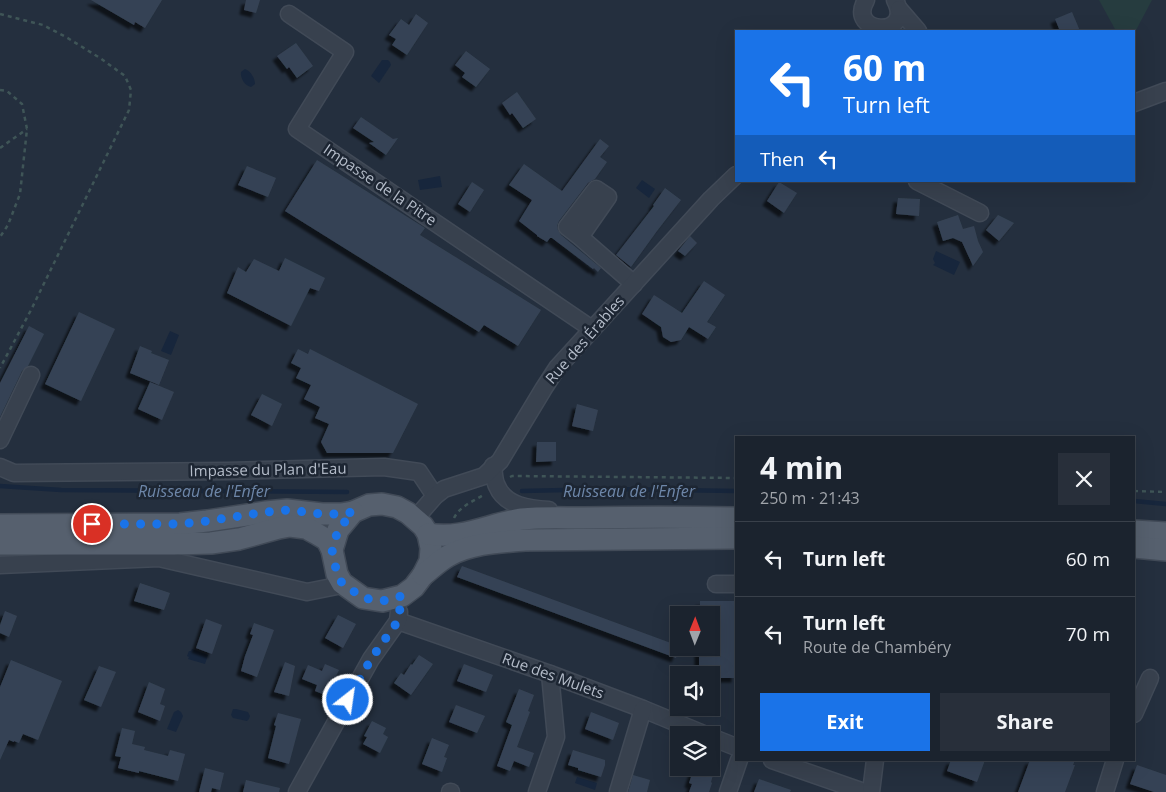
<!DOCTYPE html>
<meta charset="utf-8">
<style>
body{margin:0;font-family:"Open Sans",sans-serif;background:#282f3a;color:#f1f3f6;height:100vh;display:flex;flex-direction:column;font-size:19px;white-space:nowrap}
*{box-sizing:border-box;margin:0}
p{font-size:16px;color:#a0a4aa}
.icon{flex:none;width:28px;height:28px;fill:none;stroke:currentColor;stroke-width:2;stroke-linecap:round;stroke-linejoin:round}
.map{position:relative;flex:1;overflow:hidden}
.panel{position:absolute;left:735px;top:436px;width:400px;height:325px;display:flex;flex-direction:column;background:#1b232e;border-radius:0px;box-shadow:0 5px 20px #0002,0 0 0 1px #39404a}
.panel>*{flex:none}
.hud{position:absolute;left:735px;top:30px;width:400px;height:152px;border-radius:0px;box-shadow:0 5px 20px #0002,0 0 0 1px #39404a;background:#1a73e8;color:#fff;overflow:hidden}
.needle{width:32px;rotate:1deg}
.controls{position:absolute;left:670px;top:606px;display:grid;gap:10px}
.controls a{display:grid;place-items:center;width:50px;height:50px;border-radius:0px;background:#1b232e;box-shadow:0 5px 20px #0002,0 0 0 1px #39404a;font-size:25px}
.pin{position:absolute;display:grid;place-items:center;width:42px;height:42px;color:#fff;margin:-21px;border:2px solid #fff;border-radius:50%;box-shadow:0 1px 5px #0007}
.me{position:absolute;width:55px;margin:-28px;rotate:30deg;stroke-linejoin:round;filter:drop-shadow(0 0 4px #0008)}
.turn{display:flex;align-items:center;gap:18px;height:105px;padding:0 25px;font-size:22px}
.turn .icon{width:65px;height:65px;stroke-width:2.5}
.turn b{display:block;font-size:35px;line-height:42px}
.then{display:flex;align-items:center;height:48px;padding:0 25px;background:#0003;gap:10px;font-size:19px}
.round{display:grid;place-items:center;flex:none;width:52px;height:52px;border-radius:0px;background:#282f3a}
.overview{display:flex;align-items:center;justify-content:space-between;height:85px;padding:0 25px}
h1{font-size:30px;font-weight:700;line-height:38px}
.action{display:flex;gap:10px;margin-top:auto;padding:10px 25px}
.action a{flex:1;height:58px;border-radius:0px;background:#1a73e8;color:#fff;font-size:20px;font-weight:700;line-height:58px;text-align:center}
.action a+a{background:#282f3a;color:#f1f3f6}
ul{padding:0;list-style:none}
li{display:flex;align-items:center;gap:15px;height:75px;padding:0 25px;border-top:1px solid #39404a}
li div{flex:1}
li b{display:block;font-size:19px}
li em{font-style:normal}
.map>svg:first-child{display:block}
.green{fill:#263c3f}
.water{fill:#17263c}
.lines{fill:none;stroke-linecap:round;stroke-linejoin:round}
.stream{stroke:#17263c;stroke-width:4.5}
.building{fill:#364354;filter:url(#shadow)}
.minor-casing{stroke:#414a57;stroke-width:19}
.major-casing{stroke:#414a57;stroke-width:24}
.path{stroke:#3f5557;stroke-width:2.5;stroke-dasharray:4 4;stroke-linecap:butt}
.minor{stroke:#38414e;stroke-width:16}
.major{stroke:#56606e;stroke-width:21}
.route{stroke:#1a73e8;stroke-width:9;stroke-dasharray:0 16.2}
.labels{text-anchor:middle;stroke-width:5;stroke-linejoin:round;paint-order:stroke}
.street-label{font-size:15px;fill:#b4bcc9;stroke:#1d2633}
.water-label{font-size:16px;font-style:italic;fill:#6d86a8;stroke:#1d2633}
</style>
<div class="map">
<svg width="1166" height="792" viewBox="0 0 1166 792">
<defs>
<filter id="shadow"><feDropShadow dx="-4.5" dy="4.5" stdDeviation="1" flood-color="#0009"/></filter>
</defs>
<rect width="100%" height="100%" fill="#242f3e"/>
<path class="green" d="M1099,0H1152L1134,34V31H1116Z"/>
<g class="water">
<path d="M382,60H388L390,62L391,65L379,83L371,76Z"/>
<path d="M245,69C251,71 255,79 255,84L251,87C245,86 240,78 241,72Z"/>
<path d="M440,176L442,187L420,190L418,180Z"/>
<path d="M642,180L655,189L649,198L636,188Z"/>
<path d="M936,251L960,262L954,275L933,265L935,263L933,259Z"/>
<path d="M170,331L179,335L171,355L161,351Z"/>
<path d="M192,649L208,655L205,664L188,659L189,657L187,656L189,651H191Z"/>
<path d="M233,709H236L248,712L250,716L249,719L247,721L233,718L231,715Z"/>
<path d="M178,710L181,712L183,716L176,732L167,729L174,712Z"/>
<path d="M577,777L597,783L595,790L575,783Z"/>
</g>
<g class="lines">
<g class="stream">
<path d="M0,486L61,490L347,492"/>
<path d="M522,491L608,489L736,491"/>
<path d="M1134,501L1166,504"/>
</g>
</g>
<g class="building">
<path d="M91,0H162L145,28L135,22L134,25Z"/>
<path d="M246,0H260L256,13L244,10Z"/>
<path d="M1072,12L1080,31H1060L1055,19Z"/>
<path d="M416,14L428,23L407,55L392,45L396,39L389,35L401,19L409,25Z"/>
<path d="M296,43L313,66L297,78L289,67L287,69L277,56Z"/>
<path d="M466,51L490,69L476,87L462,77L465,73L455,65Z"/>
<path d="M517,92L536,119L523,128L512,113L510,115L502,103Z"/>
<path d="M361,117L393,139L398,138L386,155L369,143L374,142L353,128Z"/>
<path d="M600,139L609,146L600,157L607,162L595,179L588,183L559,221L557,226L558,230L561,235L601,268L598,272L594,268L593,269L552,238H550L547,242L537,236V235L519,221L532,200L509,185L524,164L562,191Z"/>
<path d="M317,160L425,228L420,235L541,310L518,346L484,325L479,332L285,211Z"/>
<path d="M247,166L276,178L268,197L238,185Z"/>
<path d="M472,182L484,190L470,212L458,204Z"/>
<path d="M779,182L797,193L784,213L767,201Z"/>
<path d="M665,188L681,200L657,231L631,267L616,255L654,206L653,205Z"/>
<path d="M898,198L920,199L919,216L896,214Z"/>
<path d="M958,215L963,229L974,226L978,241L983,252L973,266L962,242L953,238L943,241L937,222Z"/>
<path d="M998,215L1014,223L999,241L986,230Z"/>
<path d="M690,236L697,243L685,256L678,251Z"/>
<path d="M285,258L325,278L319,291L310,288L291,326L227,293L238,267L246,272L254,259L279,271Z"/>
<path d="M704,281L725,295L707,322L716,327L708,339L689,327L681,340L671,342L663,337L661,327L642,314L654,295L682,313Z"/>
<path d="M79,312L115,329L81,401L45,384Z"/>
<path d="M29,326L44,334L28,366L22,371L0,417V383Z"/>
<path d="M140,346L152,351L151,353L169,360L159,385L130,373Z"/>
<path d="M298,349L308,354L310,349L418,404L393,453H327L321,442L329,424L315,418L320,407L304,399L311,385L296,378L301,368L291,363Z"/>
<path d="M150,382L174,392L162,420L138,409Z"/>
<path d="M262,394L282,404L272,426L251,415Z"/>
<path d="M577,404L598,410L593,431L572,426Z"/>
<path d="M537,442H556V461L536,462Z"/>
<path d="M462,566L679,646L680,648L676,658L457,577Z"/>
<path d="M140,583L170,593L164,610L134,601Z"/>
<path d="M700,601H736V678H711V675H699V648H711V615H700Z"/>
<path d="M5,611L17,616L9,637L0,633V625Z"/>
<path d="M338,615L356,624L343,648L325,638Z"/>
<path d="M206,619L222,625L212,654L196,648Z"/>
<path d="M254,623L274,630L257,677L241,671L245,656L253,635L250,634Z"/>
<path d="M419,655L433,664L411,695L394,683L401,673L404,675L411,664L412,665Z"/>
<path d="M11,660L62,681L38,740L23,734L19,743L14,741V742L9,740L0,760V687Z"/>
<path d="M285,662L295,666L289,696L274,692Z"/>
<path d="M325,664L339,670L336,676L338,677L330,697L315,691L317,685L302,679L308,665L322,671Z"/>
<path d="M464,664L493,675L486,692L457,681Z"/>
<path d="M99,666L116,672L101,707L84,700Z"/>
<path d="M149,682L165,689L160,704L165,706L160,721L138,712Z"/>
<path d="M519,689L534,695L528,711L530,712L517,747L534,753L529,767L514,761L510,771L497,766L512,725L506,722Z"/>
<path d="M456,705L485,716L477,733L449,722Z"/>
<path d="M591,712L619,723L613,740L585,729Z"/>
<path d="M278,713L301,719L289,764L268,758L276,726L274,725Z"/>
<path d="M372,721L386,728L383,734L388,737L380,753L363,744L367,737L364,736Z"/>
<path d="M122,728L135,731L132,744L145,747L144,750L168,756L170,750L185,754L178,781L139,771V773L118,768L121,757L115,756Z"/>
<path d="M432,738L449,745L444,757L447,758L442,772L422,764Z"/>
<path d="M573,750L605,760V765L601,777L578,770V768L568,765Z"/>
<path d="M951,760H985L977,782L947,771Z"/>
<path d="M1030,760H1075L1073,765H1075L1065,792H1018Z"/>
<path d="M1137,765L1166,775V792H1154L1130,784Z"/>
<path d="M205,768L224,773L220,790L212,788L211,792H199Z"/>
<path d="M694,768H715L711,782L712,783L709,792H689L692,784L689,783Z"/>
<path d="M633,775L650,780L647,792H628Z"/>
<path d="M759,779L791,790L790,792H754Z"/>
<path d="M246,780L280,788L279,792H243Z"/>
</g>
<g class="lines">
<g class="minor-casing">
<g id="minor">
<path d="M866,0C846,35 915,39 895,0"/>
<path d="M899,9L918,31"/>
<path d="M289,14L345,52L297,129L592,329"/>
<path d="M1134,103L1166,91"/>
<path d="M917,181L980,213"/>
<path d="M580,237L567,227L596,189L608,197L580,237L634,284"/>
<path d="M0,440L31,375"/>
<path d="M493,466C494,473 494,481 497,486C505,506 530,509 549,510"/>
<path d="M0,467L14,473L228,471L384,467L419,472L435,496"/>
<path d="M415,519L435,496L444,489L484,476L500,461L544,388L557,368L711,199L736,175"/>
<path d="M0,565L159,558L307,592L337,586L342,583"/>
<path d="M716,584H736"/>
<path d="M398,621L550,674L643,709L706,735"/>
<path d="M1134,714L1150,678"/>
<path d="M711,737L736,747"/>
<path d="M772,760L864,792"/>
<path d="M297,792L371,659L398,621L399,612"/>
<path d="M450,792H451"/>
<path d="M537,792L556,737L550,674"/>
<path d="M618,792L643,709"/>
<path d="M728,792L739,760"/>
<path d="M871,792L875,760"/>
<path d="M1105,792L1115,760"/>
</g>
</g>
<g class="major-casing">
<g id="major">
<path d="M382,504L397,507L408,513L423,526L428,534L431,548L430,561L423,575L414,587L402,596L382,601L363,598L342,583L337,574L332,550L338,530L353,512L369,505Z"/>
<path d="M0,525L180,524L207,521L266,512L287,510L322,514H341L353,512"/>
<path d="M1134,531L1166,533"/>
<path d="M428,534C462,540 489,524 522,519C542,517 563,518 583,518C634,517 685,517 736,518"/>
<path d="M0,544H174L211,543L239,539L279,528L290,526L306,528L317,534L327,540L332,550"/>
<path d="M1134,547L1166,550"/>
<path d="M423,575C431,569 439,561 448,556C471,543 500,542 525,540L736,538"/>
</g>
</g>
<g class="path">
<path d="M0,14L43,25L66,37L100,58L125,76L131,90L129,110L31,310L0,368"/>
<path d="M0,90L7,91L22,104L27,129L20,194L8,225L0,237"/>
<path d="M0,148L27,129"/>
<path d="M510,477L512,476L736,478"/>
<path d="M1134,491L1166,492"/>
<path d="M454,518C460,506 474,501 485,494"/>
</g>
<use href="#minor" class="minor"/>
<use href="#major" class="major"/>
</g>
<g class="lines">
<path class="route" d="M92,524H180L207,521L266,512L288,510L322,514H341L353,512L338,530L332,550L337,574L342,583L363,598L382,601L402,596L398,621L371,659L348,700"/>
</g>
<g class="labels">
<g class="street-label">
<text transform="translate(380 185) rotate(34)" y="5">Impasse de la Pitre</text>
<text transform="translate(585 340) rotate(-49)" y="5">Rue des Érables</text>
<text transform="translate(268 470) rotate(-1)" y="5">Impasse du Plan d'Eau</text>
<text transform="translate(553 676) rotate(20)" y="5">Rue des Mulets</text>
</g>
<g class="water-label">
<text x="204" y="497">Ruisseau de l'Enfer</text>
<text x="629" y="497">Ruisseau de l'Enfer</text>
</g>
</g>
</svg>
<div class="controls">
<a><svg class="needle" viewBox="-14 -14 28 28"><path d="M0-13l5 13h-10z" fill="#e53935"/><path d="M0 13l5-13h-10z" fill="#a0a4aa"/></svg></a>
<a><svg class="icon" aria-label="sound" viewBox="0 0 24 24"><path d="M4 9h4l5-4v14l-5-4H4zM17 9q2 3 0 6"/></svg></a>
<a><svg class="icon" aria-label="layers" viewBox="0 0 24 24"><path d="M12 4l9 5-9 5-9-5zM3 14l9 5 9-5"/></svg></a>
</div>
<div class="pin" style="left:92px;top:524px;background:#d93025"><svg class="icon" aria-label="arrive" viewBox="0 0 24 24"><path d="M6 21V4h12l-3 4 3 4H6"/></svg></div>
<svg class="me" style="left:348px;top:700px" viewBox="-20 -20 40 40"><circle r="17" fill="#1a73e8" stroke="#fff" stroke-width="3"/><path d="M0-11L8 9 0 5-8 9z" fill="#fff"/></svg>
<div class="hud">
<div class="turn"><svg class="icon" aria-label="left" viewBox="0 0 24 24"><path d="M17 20v-9H6M10 6l-5 5 5 5"/></svg><div><b>60 m</b>Turn left</div></div>
<div class="then">Then<svg class="icon" aria-label="left" viewBox="0 0 24 24"><path d="M17 20v-9H6M10 6l-5 5 5 5"/></svg></div>
</div>
<section class="panel">
<div class="overview"><div><h1>4 min</h1><p>250 m · 21:43</p></div><a class="round"><svg class="icon" aria-label="close" viewBox="0 0 24 24"><path d="M6 6l12 12M18 6L6 18"/></svg></a></div>
<ul>
<li><svg class="icon" aria-label="left" viewBox="0 0 24 24"><path d="M17 20v-9H6M10 6l-5 5 5 5"/></svg><div><b>Turn left</b></div><em>60 m</em></li>
<li><svg class="icon" aria-label="left" viewBox="0 0 24 24"><path d="M17 20v-9H6M10 6l-5 5 5 5"/></svg><div><b>Turn left</b><p>Route de Chambéry</p></div><em>70 m</em></li>
</ul>
<div class="action"><a>Exit</a><a>Share</a></div>
</section>
</div>
